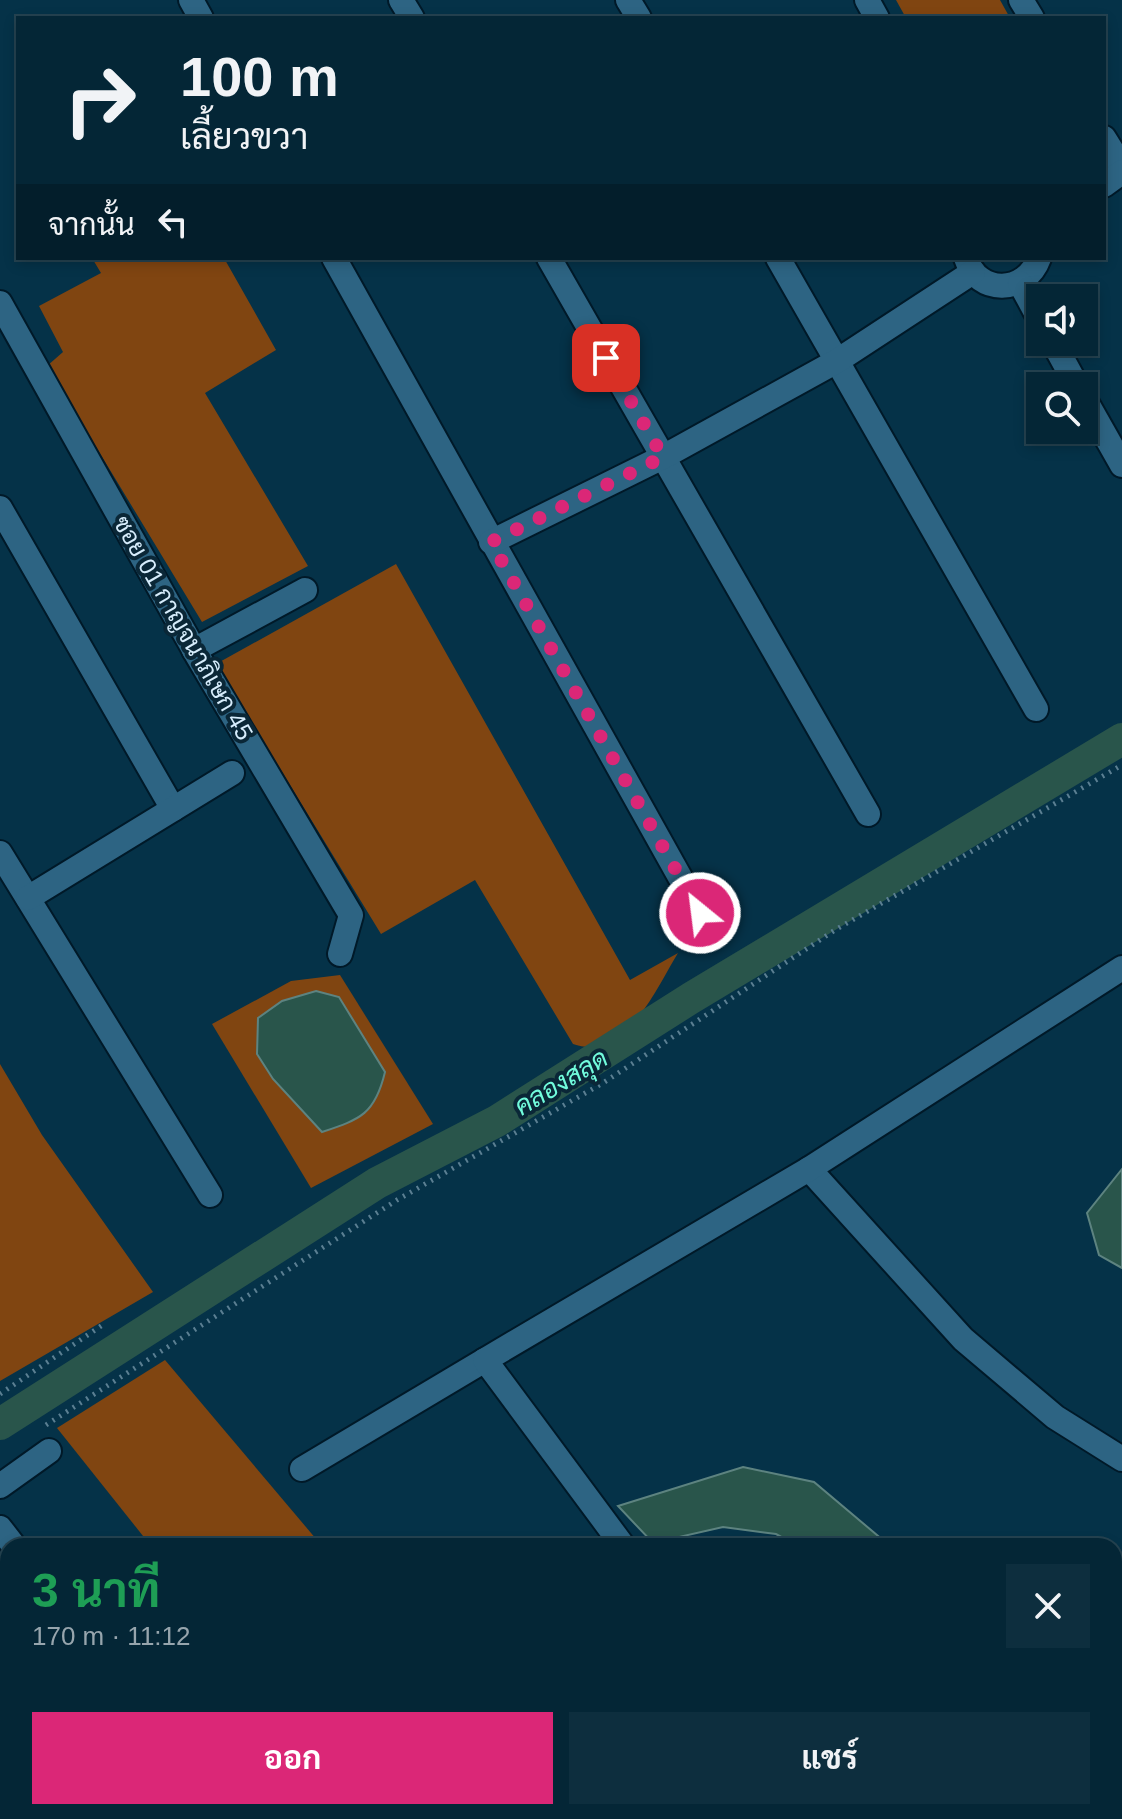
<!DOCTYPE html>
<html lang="th">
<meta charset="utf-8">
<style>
body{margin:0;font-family:Helvetica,Sarabun,sans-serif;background:#0d2e3e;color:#f1f3f6;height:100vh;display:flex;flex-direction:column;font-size:30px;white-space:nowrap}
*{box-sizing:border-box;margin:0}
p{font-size:26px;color:#97a5ad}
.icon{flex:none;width:44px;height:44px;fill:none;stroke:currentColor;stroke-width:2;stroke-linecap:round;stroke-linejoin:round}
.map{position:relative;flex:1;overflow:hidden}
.sheet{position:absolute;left:0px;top:1538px;width:1122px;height:282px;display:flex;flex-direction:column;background:#042636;border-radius:24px 24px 0 0;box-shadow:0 4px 12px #0003,0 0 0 2px #254351}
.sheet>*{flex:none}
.hud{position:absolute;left:16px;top:16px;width:1090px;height:244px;border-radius:0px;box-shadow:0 4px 12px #0003,0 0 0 2px #254351;background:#042636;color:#f1f3f6;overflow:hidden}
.controls{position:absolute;left:1026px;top:284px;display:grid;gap:16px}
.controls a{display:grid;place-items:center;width:72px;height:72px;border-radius:0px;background:#042636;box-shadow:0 4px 12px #0003,0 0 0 2px #254351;font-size:40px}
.pin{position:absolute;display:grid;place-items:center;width:68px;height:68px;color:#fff;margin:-34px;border-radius:16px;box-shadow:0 4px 12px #0006}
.me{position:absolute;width:88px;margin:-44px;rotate:331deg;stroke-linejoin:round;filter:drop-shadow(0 0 6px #0008)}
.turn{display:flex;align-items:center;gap:28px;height:168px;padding:0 32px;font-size:36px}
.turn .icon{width:104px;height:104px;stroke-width:2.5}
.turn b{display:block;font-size:56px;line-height:68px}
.then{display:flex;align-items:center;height:76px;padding:0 32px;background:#0003;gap:16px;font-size:30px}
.round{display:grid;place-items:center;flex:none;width:84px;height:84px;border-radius:0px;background:#0d2e3e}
.overview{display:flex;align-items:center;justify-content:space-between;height:136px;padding:0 32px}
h1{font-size:48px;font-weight:700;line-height:60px;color:#1e9e55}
.primary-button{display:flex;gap:16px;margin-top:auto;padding:16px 32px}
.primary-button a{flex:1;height:92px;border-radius:0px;background:#db2777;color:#fff;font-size:32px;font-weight:700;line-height:92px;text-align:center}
.primary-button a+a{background:#0d2e3e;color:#f1f3f6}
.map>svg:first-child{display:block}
.green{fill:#804511}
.water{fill:#29554b;stroke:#5d8380;stroke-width:2}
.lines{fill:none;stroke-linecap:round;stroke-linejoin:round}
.canal{stroke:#29554b;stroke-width:32}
.minor-casing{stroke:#001928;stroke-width:28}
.path{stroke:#5b7f92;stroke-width:5;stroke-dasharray:2 6;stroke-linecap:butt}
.minor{stroke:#2d6483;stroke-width:24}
.route{stroke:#db2777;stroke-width:14;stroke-dasharray:0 25.2}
.labels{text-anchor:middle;stroke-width:8;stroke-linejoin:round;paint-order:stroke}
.street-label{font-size:24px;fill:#d7edfc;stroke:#0a2737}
.water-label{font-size:26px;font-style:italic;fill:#71fbdc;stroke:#0a2737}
</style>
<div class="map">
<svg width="1122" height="1819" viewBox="0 0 1122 1819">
<rect width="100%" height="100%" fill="#053248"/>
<g class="green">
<path d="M896,0H1000L1010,18H906Z"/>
<path d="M92,258H224L276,350L205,393L308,566L202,622L47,366L63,352L39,306L101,273Z"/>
<path d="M396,564L630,980L678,953C657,987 625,1063 573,1044L475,880L381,934L216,664Z"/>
<path d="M340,975L433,1124L311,1188L212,1024L291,981Z"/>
<path d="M0,1064L42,1135L153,1292L0,1381Z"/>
<path d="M165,1360L322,1546H151L57,1428Z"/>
</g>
<g class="water">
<path d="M316,991L339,997L385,1072C375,1114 361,1119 322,1132L273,1079L257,1054L258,1018L282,1001Z"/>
<path d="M1122,1169V1268L1099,1255L1087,1213Z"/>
<path d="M743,1467L814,1482L890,1546H798L776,1534L723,1527L653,1543L618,1506Z"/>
<path d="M1114,1727L1122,1731V1818L1110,1812H1114Z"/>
</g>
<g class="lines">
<path class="canal" d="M0,1424L377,1183L497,1121L691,998L1122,739"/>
<g class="minor-casing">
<g id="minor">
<path d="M191,0L201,18"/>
<path d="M401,0L412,18"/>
<path d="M628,0L639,18"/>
<path d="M867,0L877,18"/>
<path d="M1021,0L1032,18"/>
<path d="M1104,138L1122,167"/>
<path d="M1104,185L1122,172"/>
<path d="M334,258L700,913"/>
<path d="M549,258L868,814"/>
<path d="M778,258L1036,709"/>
<path d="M966,258C978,296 1026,294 1039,258"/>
<path d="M1020,283L1040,320"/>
<path d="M0,303L197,655L351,915L340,954"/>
<path d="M1053,342L1077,386"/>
<path d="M1084,398L1122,465"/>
<path d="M0,508L173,809"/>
<path d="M491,542L663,457L837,361L973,272"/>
<path d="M194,650L305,590"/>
<path d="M0,853L210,1195"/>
<path d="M28,898L232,773"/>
<path d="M809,1169L963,1339L1055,1417L1122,1459"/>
<path d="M302,1469L485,1360"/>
<path d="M0,1486L49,1451"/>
<path d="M0,1528L14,1546"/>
<path d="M623,1546L485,1360L809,1169L1122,968"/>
<path d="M0,1795L8,1806"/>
<path d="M218,1812L223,1819"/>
<path d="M460,1812L469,1819"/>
<path d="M675,1812L680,1819"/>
<path d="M829,1812L835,1819"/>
<path d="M402,1819L417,1812"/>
</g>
</g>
<g class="path">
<path d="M0,1394L104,1324"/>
<path d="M46,1425L397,1200L603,1083L835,930L1122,765"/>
</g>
<use href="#minor" class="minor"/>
</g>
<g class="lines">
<path class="route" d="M606,358L663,457L491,542L700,913"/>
</g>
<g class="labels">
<g class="street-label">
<text transform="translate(183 628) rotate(60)" y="8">ซอย 01 กาญจนาภิเษก 45</text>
</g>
<g class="water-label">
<text transform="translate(561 1082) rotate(-31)" y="9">คลองสลุด</text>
</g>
</g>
</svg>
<div class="controls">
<a><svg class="icon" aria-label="sound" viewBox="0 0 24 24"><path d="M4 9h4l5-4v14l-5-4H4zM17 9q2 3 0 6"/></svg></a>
<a><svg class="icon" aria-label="search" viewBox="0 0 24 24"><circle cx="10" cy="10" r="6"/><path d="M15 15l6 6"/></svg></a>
</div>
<div class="pin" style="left:606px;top:358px;background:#d93025"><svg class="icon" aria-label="arrive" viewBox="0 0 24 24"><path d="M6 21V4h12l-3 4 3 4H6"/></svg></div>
<svg class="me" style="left:700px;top:913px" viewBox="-20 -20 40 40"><circle r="17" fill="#db2777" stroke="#fff" stroke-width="3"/><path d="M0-11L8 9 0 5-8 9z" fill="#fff"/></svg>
<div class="hud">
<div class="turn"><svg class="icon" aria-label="right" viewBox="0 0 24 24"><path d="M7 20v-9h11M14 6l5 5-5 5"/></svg><div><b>100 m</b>เลี้ยวขวา</div></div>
<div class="then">จากนั้น<svg class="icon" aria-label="left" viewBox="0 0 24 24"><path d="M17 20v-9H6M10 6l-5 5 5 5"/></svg></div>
</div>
<section class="sheet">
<div class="overview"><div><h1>3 นาที</h1><p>170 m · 11:12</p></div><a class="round"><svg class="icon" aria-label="close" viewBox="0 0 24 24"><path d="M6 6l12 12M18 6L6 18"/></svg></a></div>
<div class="primary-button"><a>ออก</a><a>แชร์</a></div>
</section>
</div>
